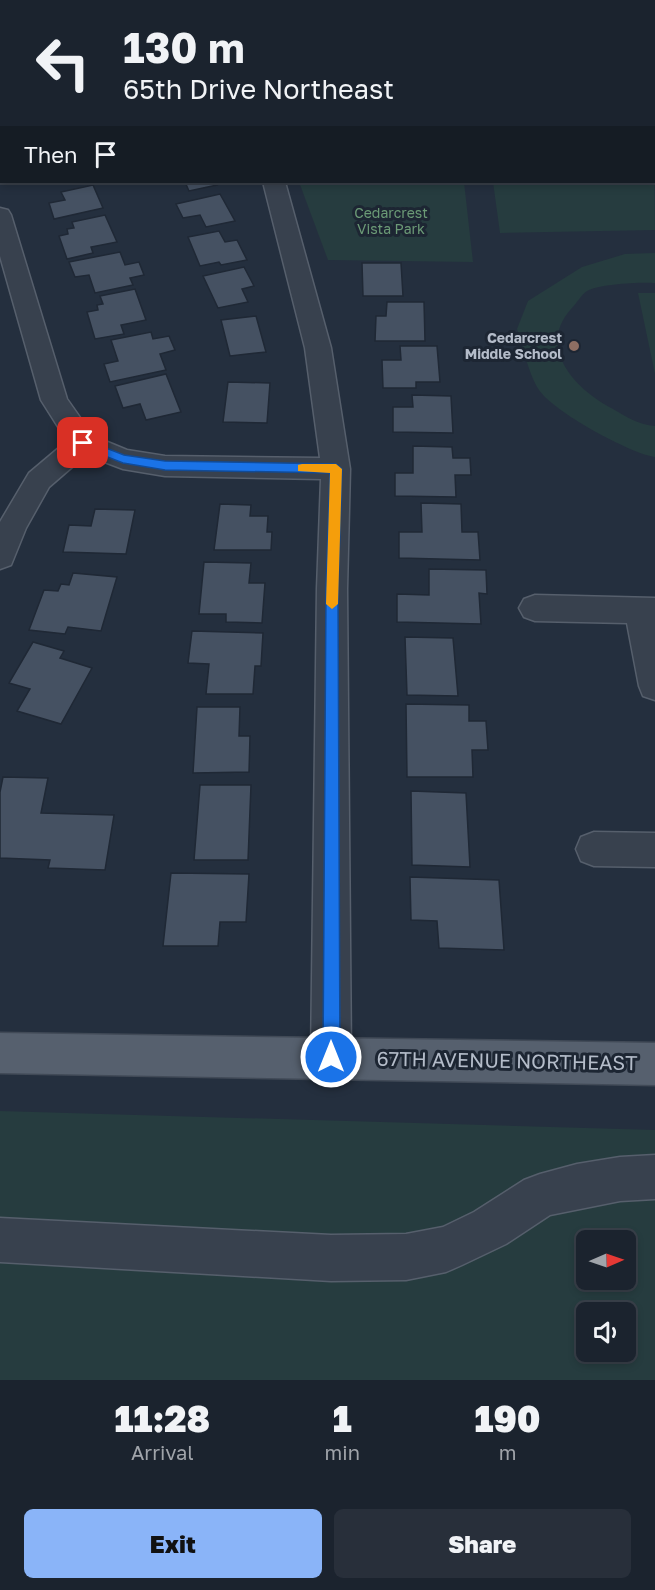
<!DOCTYPE html>
<style>
body{margin:0;font-family:"Golos Text",sans-serif;background:#282f3a;color:#f1f3f6;height:100vh;display:flex;flex-direction:column;font-size:22px;white-space:nowrap}
*{box-sizing:border-box;margin:0}
p{font-size:20px;color:#a0a4aa}
.icon{flex:none;width:33px;height:33px;fill:none;stroke:currentColor;stroke-width:2;stroke-linecap:round;stroke-linejoin:round}
.map{position:relative;height:1380px;overflow:hidden}
.details{display:flex;flex-direction:column;background:#1b232e;flex:1}
.details>*{flex:none}
.top-card{position:absolute;left:0px;top:0px;width:656px;height:183px;box-shadow:0 3px 9px #0003,0 0 0 2px #39404a;background:#1b232e;color:#f1f3f6;overflow:hidden}
.needle{width:39px;rotate:88deg}
.tools{position:absolute;left:576px;top:1230px;display:grid;gap:12px}
.tools a{display:grid;place-items:center;width:60px;height:60px;border-radius:9px;background:#1b232e;box-shadow:0 3px 9px #0003,0 0 0 2px #39404a;font-size:30px}
.pin{position:absolute;display:grid;place-items:center;width:51px;height:51px;color:#fff;margin:-26px;border-radius:12px;box-shadow:0 3px 9px #0006}
.me{position:absolute;width:66px;margin:-33px;rotate:0deg;stroke-linejoin:round;filter:drop-shadow(0 0 4px #0008)}
.turn{display:flex;align-items:center;gap:21px;height:126px;padding:0 24px;font-size:27px}
.turn .icon{width:78px;height:78px;stroke-width:2.5}
.turn b{display:block;font-size:42px;line-height:51px}
.then{display:flex;align-items:center;height:57px;padding:0 24px;background:#0003;gap:12px;font-size:22px}
.eta{display:flex;justify-content:space-evenly;align-items:center;height:102px;text-align:center}
.eta b{font-size:36px;font-weight:800;line-height:42px}
.action{display:flex;gap:12px;margin-top:auto;padding:12px 24px}
.action a{flex:1;height:69px;border-radius:9px;background:#8ab4f8;color:#111;font-size:24px;font-weight:800;line-height:69px;text-align:center}
.action a+a{background:#282f3a;color:#f1f3f6}
.map>svg:first-child{display:block}
.green{fill:#263c3f;fill-rule:evenodd}
.building{fill:#455162;stroke:#1f2835;stroke-width:1.5}
.lines{fill:none;stroke-linecap:round;stroke-linejoin:round}
.minor-casing{stroke:#565f6c;stroke-width:3}
.major-casing{stroke:#414a57;stroke-width:3}
.minor{fill:#38414e;fill-rule:evenodd}
.major{fill:#56606e;fill-rule:evenodd}
.route{fill:#1a73e8;stroke:#114b97;stroke-width:1.5}
.slow{fill:#f59e0b}
.education-dot{fill:#8d6e63;stroke:#1d2633;stroke-width:2}
.labels{text-anchor:middle;stroke-width:6;stroke-linejoin:round;paint-order:stroke}
.far-park-label{font-size:14px;fill:#6b9a76;stroke:#1d2633}
.far-poi-label{font-size:14px;font-weight:bold;fill:#b4bcc9;stroke:#1d2633;text-anchor:end}
.near-street-label{font-size:20px;fill:#b4bcc9;stroke:#1d2633}
</style>
<div class="map">
<svg width="655" height="1380" viewBox="0 0 655 1380">
<rect width="100%" height="100%" fill="#242f3e"/>
<g class="green">
<path d="M471,0H655V108L654,2Z"/>
<path d="M654,124L655,230L500,233L493,182H654Z"/>
<path d="M299,182H464L473,262L328,260Z"/>
<path d="M655,253V283C640,282 599,284 587,291C581,295 576,304 571,309C536,348 576,390 613,409C627,417 639,425 655,426V457C629,453 554,412 539,390C529,375 523,347 517,329L528,301L582,267L625,254Z"/>
<path d="M638,293H655V374Z"/>
<path d="M0,1111L655,1130V1380H0ZM586,1240H626V1280H586ZM586,1312H626V1352H586Z"/>
</g>
<g class="building">
<path d="M185,182H215L217,185L189,191Z"/>
<path d="M93,185L103,208L54,219L49,203L65,200L61,192Z"/>
<path d="M220,194L235,221L206,227L200,215L183,218L176,204Z"/>
<path d="M105,215L117,242L91,247L93,253L67,259L59,236L68,234L67,229L74,228L72,222Z"/>
<path d="M219,231L225,242L237,240L247,260L221,265L219,262L200,266L188,237Z"/>
<path d="M120,252L125,265L139,262L144,275L130,278L133,285L95,293L89,275L75,277L69,262Z"/>
<path d="M362,263H401L403,296H363Z"/>
<path d="M244,267L254,286L242,289L248,302L218,308L203,276Z"/>
<path d="M135,289L146,320L121,325L124,334L95,339L87,312L98,310L97,305L103,304L100,296Z"/>
<path d="M387,302H424L425,341H375L376,316H386Z"/>
<path d="M256,316L266,352L230,356L221,320Z"/>
<path d="M151,332L153,339L169,336L175,350L160,354L166,370L110,382L104,364L118,361L111,340Z"/>
<path d="M400,346H437L440,382H416V388H383L382,360H401Z"/>
<path d="M166,374L181,412L146,420L140,404L123,408L115,386Z"/>
<path d="M228,382L270,383L267,423L223,422Z"/>
<path d="M412,395L451,396L453,433L393,432V407H413Z"/>
<path d="M413,446L452,447L453,458H470L471,475H455L456,497L395,496V473H413Z"/>
<path d="M421,503L461,504L462,532H478L480,560L399,558V532H422Z"/>
<path d="M220,504L251,505L250,516H268L267,532H272L271,550H214Z"/>
<path d="M95,509L135,510L126,554L63,552L69,525L91,526Z"/>
<path d="M204,562L251,563L249,583H265L262,623L226,622V614H199Z"/>
<path d="M429,569L486,570L487,594L479,593L481,624L397,622V594L429,595Z"/>
<path d="M73,573L117,577L101,631L68,627L65,634L29,630L44,590L58,591L61,584L69,585Z"/>
<path d="M192,631L263,633L261,666H255L253,694H206L209,664L188,663Z"/>
<path d="M405,637L453,638L458,696L407,695Z"/>
<path d="M33,642L64,651L60,658L92,668L61,724L17,711L30,689L9,683Z"/>
<path d="M406,704L469,705V721H486L488,750H472L473,777H407Z"/>
<path d="M197,707H240L239,736H250L249,772L193,773Z"/>
<path d="M3,777L48,778L41,813L114,815L105,870L48,868L50,860L0,858V792Z"/>
<path d="M200,785H251L248,860H194Z"/>
<path d="M411,791L466,793L470,867L412,865Z"/>
<path d="M171,873L249,874L246,922H220L218,946H163Z"/>
<path d="M410,877L499,880L504,950L439,948L437,921L411,920Z"/>
</g>
<g class="lines">
<g class="minor-casing">
<g id="minor">
<path d="M121,0H139L120,2Z"/>
<rect x="340" y="0" width="18" height="2"/>
<rect x="0" y="16" width="2" height="12"/>
<path d="M0,118H2L0,131Z"/>
<path d="M263,182H285L331,348L350,469L347,589L351,1057L345,1071L331,1077L317,1071L311,1057L317,589L321,479L165,476L123,469L86,455L49,487L26,528L11,565L0,569V522L29,473L67,441L41,400L0,256V208L8,210L11,215L67,399L93,436L127,450L165,456L320,458L305,348Z"/>
<path d="M535,595L655,598V700L643,696L639,686L627,623L535,621L524,617L519,608L524,599Z"/>
<path d="M594,832L655,833V867L594,866L581,861L576,849L581,837Z"/>
<path d="M655,1155V1199L620,1201L550,1215L506,1244L462,1265L446,1272L406,1280L331,1281L0,1262V1218L331,1235L406,1234L443,1227L474,1212L524,1180L540,1174L577,1164L620,1157Z"/>
</g>
</g>
<g class="major-casing">
<path id="major" d="M0,1033L655,1043V1085L0,1073Z"/>
</g>
<use href="#minor" class="minor"/>
<use href="#major" class="major"/>
</g>
<path class="route" d="M83,439L124,455L165,461L336,464L342,469L338,589L340,1057L337,1063L331,1066L325,1063L323,1057L326,589L330,473L165,470L123,463L79,446V440Z"/>
<path class="slow" d="M302,464H336L342,469L338,604L332,609L326,604L330,473L298,471V465Z"/>
<circle class="education-dot" cx="574" cy="346" r="6"/>
<g class="labels">
<g class="far-park-label">
<text x="391" y="218">Cedarcrest<tspan x="391" dy="16">Vista Park</tspan></text>
</g>
<g class="far-poi-label">
<text x="562" y="343">Cedarcrest<tspan x="562" dy="16">Middle School</tspan></text>
</g>
<g class="near-street-label">
<text transform="translate(507 1061) rotate(1)" y="7">67TH AVENUE NORTHEAST</text>
</g>
</g>
</svg>
<div class="tools">
<a><svg class="needle" viewBox="-14 -14 28 28"><path d="M0-13l5 13h-10z" fill="#e53935"/><path d="M0 13l5-13h-10z" fill="#a0a4aa"/></svg></a>
<a><svg class="icon" aria-label="sound" viewBox="0 0 24 24"><path d="M4 9h4l5-4v14l-5-4H4zM17 9q2 3 0 6"/></svg></a>
</div>
<div class="pin" style="left:83px;top:443px;background:#d93025"><svg class="icon" aria-label="arrive" viewBox="0 0 24 24"><path d="M6 21V4h12l-3 4 3 4H6"/></svg></div>
<svg class="me" style="left:331px;top:1057px" viewBox="-20 -20 40 40"><circle r="17" fill="#1a73e8" stroke="#fff" stroke-width="3"/><path d="M0-11L8 9 0 5-8 9z" fill="#fff"/></svg>
<div class="top-card">
<div class="turn"><svg class="icon" aria-label="left" viewBox="0 0 24 24"><path d="M17 20v-9H6M10 6l-5 5 5 5"/></svg><div><b>130 m</b>65th Drive Northeast</div></div>
<div class="then">Then<svg class="icon" aria-label="arrive" viewBox="0 0 24 24"><path d="M6 21V4h12l-3 4 3 4H6"/></svg></div>
</div>
</div>
<section class="details">
<div class="eta">
<div><b>11:28</b><p>Arrival</p></div>
<div><b>1</b><p>min</p></div>
<div><b>190</b><p>m</p></div>
</div>
<div class="action"><a>Exit</a><a>Share</a></div>
</section>
